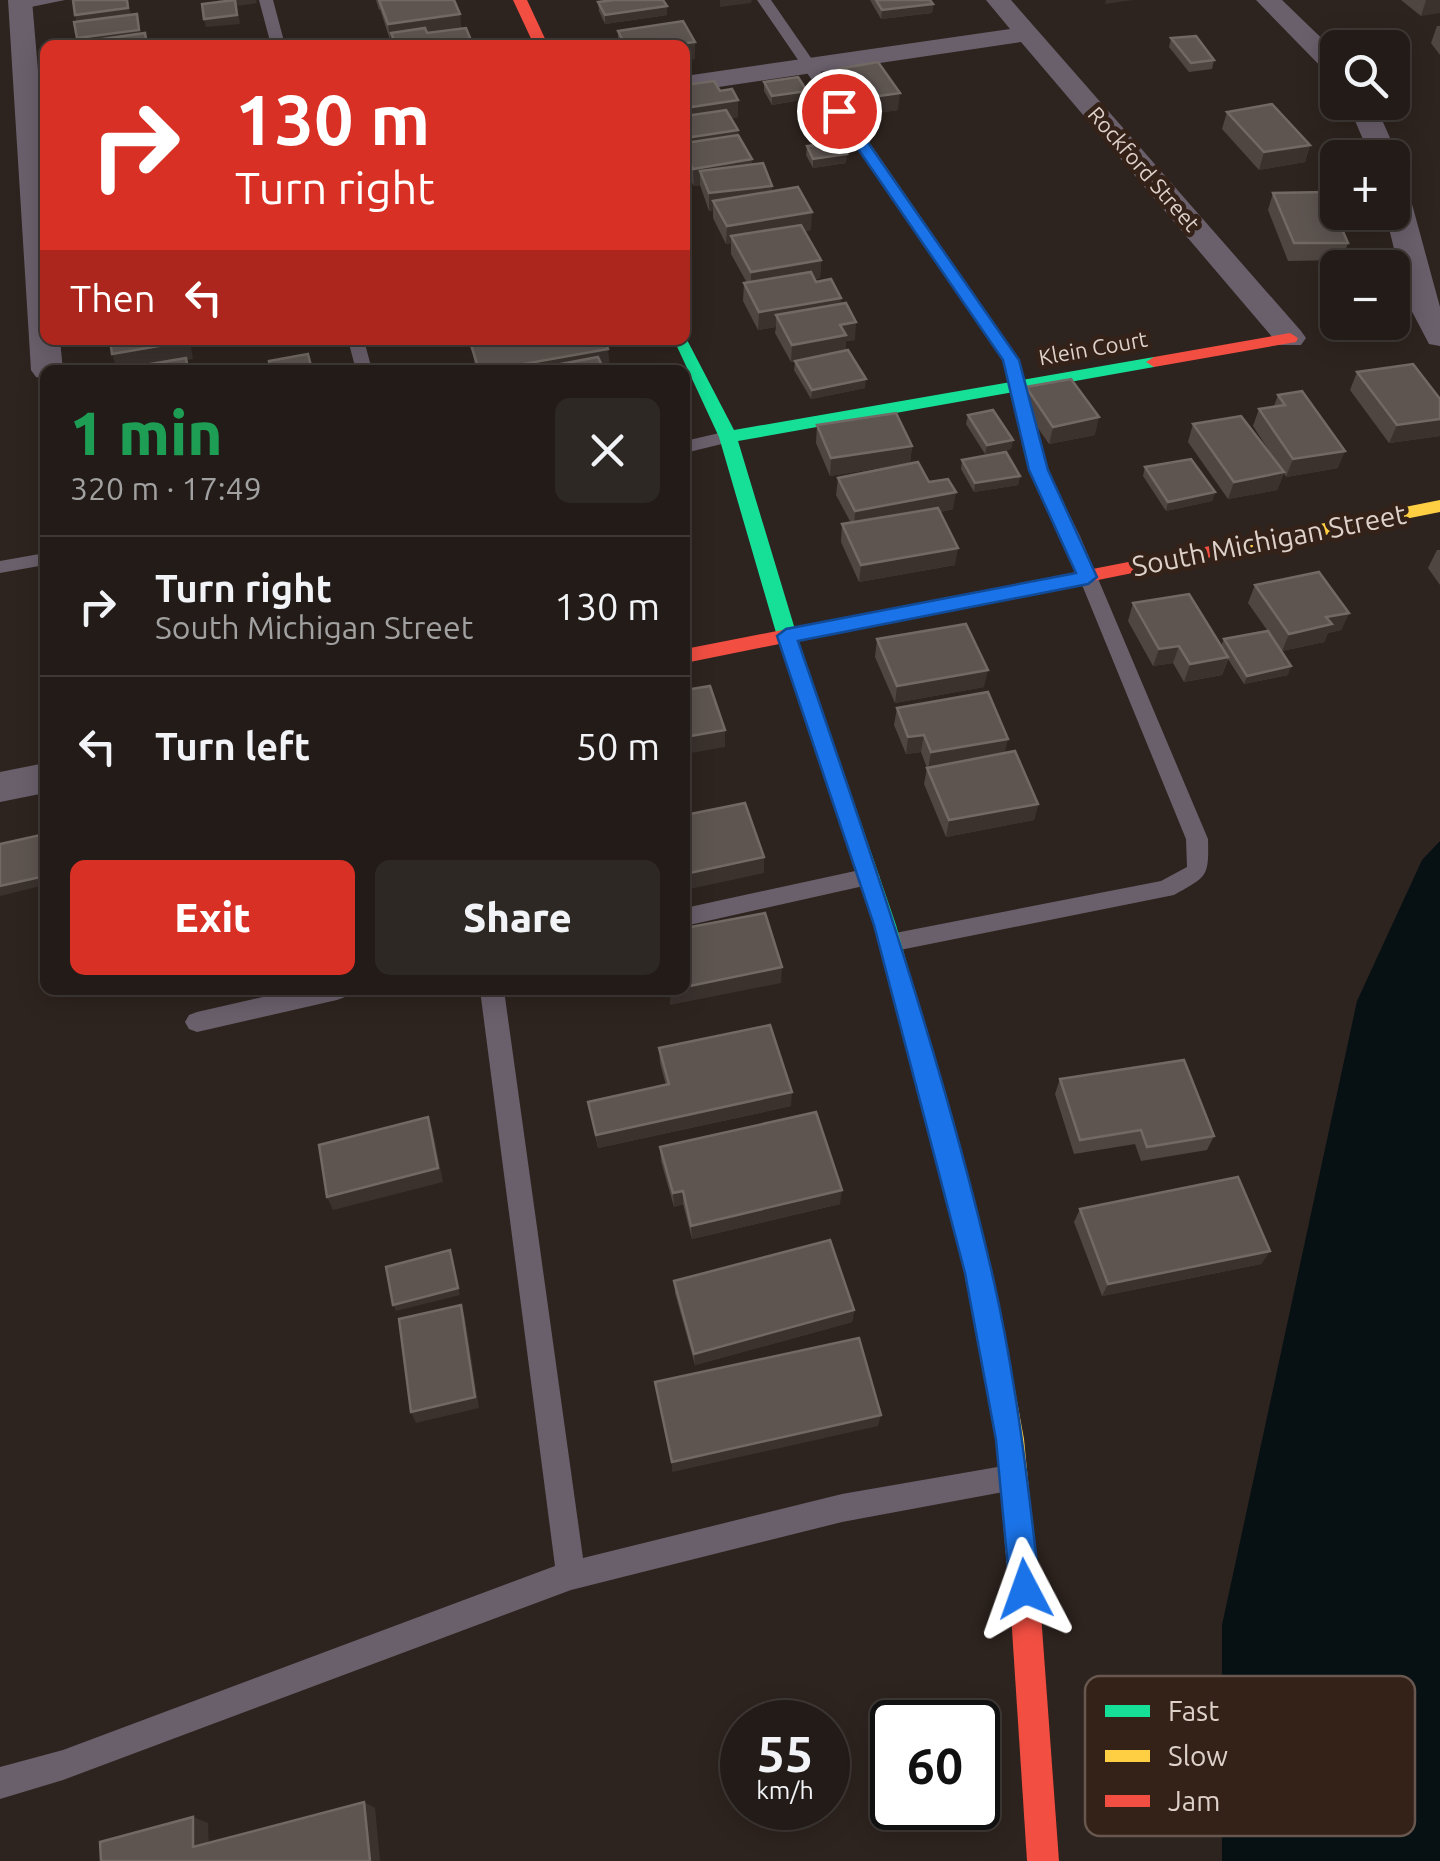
<!DOCTYPE html>
<meta charset="utf-8">
<style>
body{margin:0;font-family:Ubuntu,sans-serif;background:#2e2824;color:#f1f3f6;height:100vh;display:flex;flex-direction:column;font-size:38px;white-space:nowrap}
*{box-sizing:border-box;margin:0}
p{font-size:32px;color:#a2a1a1}
.icon{flex:none;width:55px;height:55px;fill:none;stroke:currentColor;stroke-width:2;stroke-linecap:round;stroke-linejoin:round}
.map{position:relative;flex:1;overflow:hidden}
.drawer{position:absolute;left:40px;top:365px;width:650px;height:630px;display:flex;flex-direction:column;background:#221b17;border-radius:15px;box-shadow:0 5px 25px #0003,0 0 0 2px #3f3936}
.drawer>*{flex:none}
.hud{position:absolute;left:40px;top:40px;width:650px;height:305px;border-radius:15px;box-shadow:0 5px 25px #0003,0 0 0 2px #3f3936;background:#d93025;color:#fff;overflow:hidden}
.buttons{position:absolute;left:1320px;top:30px;display:grid;gap:20px}
.buttons a{display:grid;place-items:center;width:90px;height:90px;border-radius:15px;background:#221b17;box-shadow:0 5px 25px #0003,0 0 0 2px #3f3936;font-size:50px}
.speed{position:absolute;left:720px;top:1700px;display:flex;gap:20px;font-size:50px;font-weight:700;text-align:center}
.speed>*{display:grid;place-content:center;width:130px;height:130px;border-radius:50%;background:#221b17;box-shadow:0 5px 25px #0003,0 0 0 2px #3f3936;line-height:1}
.speed small{font-size:25px;font-weight:400}
.speed .limit{border:5px solid #111;border-radius:15px;background:#fff;color:#111}
.pin{position:absolute;display:grid;place-items:center;width:85px;height:85px;color:#fff;margin:-42px;border:5px solid #fff;border-radius:50%;box-shadow:0 2px 10px #0007}
.me{position:absolute;width:110px;margin:-55px;rotate:356deg;stroke-linejoin:round;filter:drop-shadow(0 0 8px #0008)}
.turn{display:flex;align-items:center;gap:35px;height:210px;padding:0 30px;font-size:45px}
.turn .icon{width:130px;height:130px;stroke-width:2.5}
.turn b{display:block;font-size:70px;line-height:85px}
.then{display:flex;align-items:center;height:95px;padding:0 30px;background:#0003;gap:20px;font-size:38px}
.round{display:grid;place-items:center;flex:none;width:105px;height:105px;border-radius:15px;background:#2e2824}
.overview{display:flex;align-items:center;justify-content:space-between;height:170px;padding:0 30px}
h1{font-size:60px;font-weight:800;line-height:75px;color:#1e9e55}
.cta{display:flex;gap:20px;margin-top:auto;padding:20px 30px}
.cta a{flex:1;height:115px;border-radius:15px;background:#d93025;color:#fff;font-size:40px;font-weight:800;line-height:115px;text-align:center}
.cta a+a{background:#2e2824;color:#f1f3f6}
ul{padding:0;list-style:none}
li{display:flex;align-items:center;gap:30px;height:140px;padding:0 30px;border-top:2px solid #3f3936}
li div{flex:1}
li b{display:block;font-size:38px}
li em{font-style:normal}
.map>svg:first-child{display:block}
.water{fill:#071114}
.lines{fill:none;stroke-linecap:round;stroke-linejoin:round}
.lane{fill:#6a606c;fill-rule:evenodd}
.street{fill:#6a606c;fill-rule:evenodd}
.fast{fill:#16e098;fill-rule:evenodd}
.slow{fill:#ffcf43;fill-rule:evenodd}
.jam{fill:#f24e42;fill-rule:evenodd}
.wall{fill:#4f4642}
.shaded-wall{fill:#3b322e}
.building{fill:#5e5551;stroke:#726964;stroke-width:2.5}
.route{fill:#1a73e8;stroke:#114b97;stroke-width:2.5}
.labels{text-anchor:middle;stroke-width:9;stroke-linejoin:round;paint-order:stroke}
.far-street-label{font-size:22px;fill:#ddd1ca;stroke:#342219}
.street-label{font-size:28px;fill:#ddd1ca;stroke:#342219}
.key{fill:#342219;stroke:#67574e;stroke-width:2.5}
.key-label{font-size:28px;fill:#ddd1ca}
</style>
<div class="map">
<svg width="1440" height="1861" viewBox="0 0 1440 1861">
<rect width="100%" height="100%" fill="#2e241f"/>
<path class="water" d="M1440,841V1861H1222V1625L1357,1001L1422,860Z"/>
<g class="lines">
<g class="lane">
<path d="M65,0L21,9L14,5L29,0Z"/>
<path d="M259,0H273L285,45H271Z"/>
<path d="M757,0H771L1019,359L1047,470L1080,536L1208,839C1209,878 1207,876 1174,895L890,952L882,950L879,943L882,936L890,934L1161,881L1187,867L1186,839L1062,536L1029,470L1003,359Z"/>
<path d="M348,340H364L372,370H356Z"/>
<path d="M728,431L734,433V441L685,453V441Z"/>
<path d="M45,553V565L0,573V561Z"/>
<path d="M869,868L877,871L880,877L877,883L685,926V908Z"/>
<path d="M294,990H349L345,997L337,1000L197,1032L189,1029L185,1022L189,1015L197,1012Z"/>
<path d="M480,990H504L583,1558L842,1494L1009,1465L1019,1469L1023,1479L1019,1489L842,1522L571,1590L63,1780L0,1799V1767L63,1750L555,1566Z"/>
</g>
<g class="street">
<path d="M8,0H32L45,153V340H60L63,370H45V379L36,377L31,370Z"/>
<path d="M986,0H1011L1301,331L1306,338L1301,345H1279L1021,42L685,92V76L1010,29Z"/>
<path d="M1256,0H1282L1338,54V77L1329,75Z"/>
<path d="M1347,102H1374L1399,158L1395,164L1392,158H1371Z"/>
<path d="M1392,174L1406,182L1440,307V346L1429,344L1407,302L1385,212H1392Z"/>
<path d="M45,763V793L0,802V772Z"/>
</g>
<path class="fast" d="M685,336L734,430L1154,357L1162,362L1154,367L738,441L797,636L896,925L925,1028L921,1035L913,1038L905,1035L901,1028L874,925L777,636L719,437L674,340H685Z"/>
<g class="slow">
<path d="M1440,500V512L1220,556L1211,550L1220,544Z"/>
<path d="M913,1018L921,1021L925,1028L999,1304L1024,1439L1041,1614L1036,1624L1026,1629L1016,1624L1011,1614L996,1439L973,1304L901,1028L905,1021Z"/>
</g>
<g class="jam">
<path d="M513,0H527L548,45H534Z"/>
<path d="M1290,333L1298,338L1296,342L1154,367L1146,362L1154,357Z"/>
<path d="M1220,544L1227,546V554L685,663V649Z"/>
<path d="M1026,1599L1036,1604L1041,1614L1059,1861H1027L1011,1614L1016,1604Z"/>
</g>
</g>
<g class="wall">
<path d="M376,0H454L460,14L390,40L380,9L379,10Z"/>
<path d="M870,0H930L933,4L932,13L881,19Z"/>
<path d="M1401,0H1440L1421,16Z"/>
<path d="M598,2L667,6V15L605,24L599,11Z"/>
<path d="M1437,26H1440V55L1431,43Z"/>
<path d="M618,31L695,42V59L685,60V45H618Z"/>
<path d="M1171,38L1214,60L1212,69L1189,72L1169,47Z"/>
<path d="M837,69L898,110L856,116L836,86Z"/>
<path d="M764,82L807,99L772,105L764,91Z"/>
<path d="M685,85L720,91L738,100V117L731,118L738,130V135L752,165L772,186V191L811,230L804,231L821,260L820,278L815,279L841,304L855,340L846,341L845,351L865,388L811,399L794,370L795,362H791L775,333L776,327L758,330L743,301L744,283H747L731,254V243L726,244L713,218V210L709,211L700,185L694,186L685,170Z"/>
<path d="M1227,112L1310,145L1305,162L1259,170L1222,129Z"/>
<path d="M807,146L846,163L813,168L806,155Z"/>
<path d="M1273,193L1348,243L1342,260L1288,261L1268,210Z"/>
<path d="M471,345L610,367L603,368L604,370H476Z"/>
<path d="M1357,372L1440,399V436L1389,443L1350,390Z"/>
<path d="M1026,387L1095,435L1049,444L1022,405Z"/>
<path d="M1278,395L1338,468L1286,477L1284,473L1277,490L1228,499L1188,442L1193,424L1279,466L1253,426L1259,409L1274,406Z"/>
<path d="M968,415L1013,440L1011,449L985,454L966,424Z"/>
<path d="M817,425L912,446L910,463L830,476L816,443Z"/>
<path d="M962,460L1020,476L1018,485L974,492L961,469Z"/>
<path d="M1145,467L1215,492L1212,501L1166,511L1143,476Z"/>
<path d="M838,478L929,482L953,509L940,512L955,565L859,582L841,542L842,524L851,523L836,495Z"/>
<path d="M1437,550H1440V585L1428,568Z"/>
<path d="M1255,585L1349,613L1341,630L1328,633L1324,642L1282,651L1248,603Z"/>
<path d="M1133,603L1221,646L1224,639L1288,675L1244,684L1228,659L1222,675L1184,682L1173,663L1153,666L1128,621Z"/>
<path d="M877,639L984,687L895,703L875,657Z"/>
<path d="M897,708L1005,753L1038,804L1034,820L946,837L924,784L927,768L921,752L906,754L894,725Z"/>
<path d="M659,1048L791,1106L598,1148L588,1102L666,1085L660,1063Z"/>
<path d="M1060,1079L1214,1136L1207,1150L1141,1161L1135,1144L1074,1154L1055,1094Z"/>
<path d="M660,1147L840,1204L692,1239L683,1204L674,1207L661,1161Z"/>
<path d="M1080,1209L1270,1251L1261,1264L1102,1296L1074,1222Z"/>
<path d="M674,1281L854,1310L852,1322L695,1365L675,1293Z"/>
</g>
<g class="shaded-wall">
<path d="M128,0L131,17L77,24L75,15Z"/>
<path d="M218,0H256L257,3L237,6L240,24L206,27L204,19L220,8Z"/>
<path d="M720,0H752L751,3L720,7Z"/>
<path d="M1106,0H1133L1105,4Z"/>
<path d="M1426,0H1440V13L1421,16Z"/>
<path d="M933,4L932,13L881,19L882,10Z"/>
<path d="M667,6V15L605,24V15Z"/>
<path d="M137,14L142,39L93,45H79L77,38Z"/>
<path d="M460,14L462,31L394,41L391,33L393,41H391L388,24Z"/>
<path d="M695,42V59L685,60V45H671Z"/>
<path d="M807,91V99L772,105V96Z"/>
<path d="M900,93L898,110L856,116L858,99Z"/>
<path d="M738,100V117L685,125V108Z"/>
<path d="M738,130V147L685,153V138Z"/>
<path d="M1310,145L1305,162L1259,170L1264,152Z"/>
<path d="M847,154L846,163L813,168V159Z"/>
<path d="M752,159L751,177L700,171V185L694,186L693,169Z"/>
<path d="M772,186V203L713,201V210L709,211V193Z"/>
<path d="M812,212L811,230L735,242L731,236V243L726,244L727,226Z"/>
<path d="M821,260L820,278L751,290V272Z"/>
<path d="M841,298L840,315H776V327L758,330L759,312Z"/>
<path d="M856,322L855,340L846,341L845,353L791,362L792,345L840,325Z"/>
<path d="M190,340L193,359L187,360L190,370H117L112,354Z"/>
<path d="M608,349L610,367L592,370H490Z"/>
<path d="M866,379L865,388L811,399L812,390Z"/>
<path d="M1099,417L1095,435L1049,444L1053,427Z"/>
<path d="M1440,419V436L1389,443L1397,425Z"/>
<path d="M1013,440L1011,449L985,454L987,445Z"/>
<path d="M912,446L910,463L830,476L831,458Z"/>
<path d="M1345,451L1338,468L1286,477L1293,459Z"/>
<path d="M1284,472L1277,490L1228,499L1234,482Z"/>
<path d="M1020,476L1018,485L974,492L975,483Z"/>
<path d="M956,492L953,509L854,529L855,511Z"/>
<path d="M1215,492L1212,501L1166,511L1168,502Z"/>
<path d="M958,548L955,565L859,582L861,565Z"/>
<path d="M1349,613L1341,630L1328,633L1324,642L1282,651L1289,634L1326,617Z"/>
<path d="M1179,646L1173,663L1153,666L1159,649Z"/>
<path d="M1228,657L1222,675L1184,682L1190,664Z"/>
<path d="M1291,666L1288,675L1244,684L1247,676Z"/>
<path d="M988,670L984,687L895,703L897,686Z"/>
<path d="M725,730V747L685,754V737Z"/>
<path d="M924,735L921,752L906,754L908,737Z"/>
<path d="M1008,739L1004,756L928,769L931,752Z"/>
<path d="M1038,804L1034,820L946,837L949,820Z"/>
<path d="M764,857V873L685,890V874Z"/>
<path d="M45,876V885L0,896V886Z"/>
<path d="M782,967L781,983L670,1005V990H685V987Z"/>
<path d="M792,1092L791,1106L598,1148L596,1135Z"/>
<path d="M428,1117L433,1131L443,1182L333,1210L327,1197Z"/>
<path d="M842,1190L840,1204L692,1239L691,1226Z"/>
<path d="M683,1191V1204L674,1207L673,1193Z"/>
<path d="M450,1250L460,1295L396,1311L393,1305Z"/>
<path d="M1270,1251L1261,1264L1102,1296L1108,1284Z"/>
<path d="M461,1305L465,1317L479,1408L416,1423L411,1412Z"/>
<path d="M854,1310L852,1322L695,1365L694,1354Z"/>
<path d="M881,1415L878,1426L672,1472V1462Z"/>
<path d="M364,1802L375,1808L380,1861H370Z"/>
<path d="M193,1817L208,1823L209,1852L193,1847Z"/>
</g>
<g class="building">
<path d="M73,0H127L128,8L75,15Z"/>
<path d="M235,0L237,15L204,19L202,4Z"/>
<path d="M379,0H454L460,14L388,24Z"/>
<path d="M614,0H663L667,6L605,15L598,2Z"/>
<path d="M876,0H930L933,4L882,10Z"/>
<path d="M137,14L139,30L77,38L74,22Z"/>
<path d="M683,21L695,42L671,45H625L618,31Z"/>
<path d="M425,28L427,33L466,28L473,45H377L376,42L394,40L391,33Z"/>
<path d="M145,33L147,45H92H95V40Z"/>
<path d="M1196,36L1214,60L1191,63L1171,38Z"/>
<path d="M878,62L900,93L858,99L837,69Z"/>
<path d="M798,77L807,91L772,96L764,82Z"/>
<path d="M714,81L720,91L732,89L738,100L685,108V85Z"/>
<path d="M1272,104L1310,145L1264,152L1227,112Z"/>
<path d="M726,110L738,130L685,138V116Z"/>
<path d="M738,135L752,159L693,169L685,153V143Z"/>
<path d="M840,142L847,154L813,159L807,146Z"/>
<path d="M763,163L772,186L709,193L700,171Z"/>
<path d="M798,187L812,212L727,226L713,201Z"/>
<path d="M1326,192L1348,243H1294L1273,193Z"/>
<path d="M801,225L821,260L751,272L731,236Z"/>
<path d="M811,272L816,282L831,279L841,298L759,312L744,283Z"/>
<path d="M846,303L856,322L840,325L846,335L792,345L776,315Z"/>
<path d="M110,340H187L188,341L112,354Z"/>
<path d="M497,340H605L608,349L490,370H479L471,345Z"/>
<path d="M848,350L866,379L812,390L795,361Z"/>
<path d="M308,354L312,370H270L269,361Z"/>
<path d="M598,357L604,370H529Z"/>
<path d="M186,358L188,370H115Z"/>
<path d="M1413,364L1440,399V419L1397,425L1357,372Z"/>
<path d="M1071,379L1099,417L1053,427L1026,387Z"/>
<path d="M1302,391L1345,451L1293,459L1259,409L1285,405L1278,395Z"/>
<path d="M993,410L1013,440L987,445L968,415Z"/>
<path d="M896,413L912,446L831,458L817,425Z"/>
<path d="M1241,416L1284,472L1234,482L1193,424Z"/>
<path d="M1006,452L1020,476L975,483L962,460Z"/>
<path d="M1191,459L1215,492L1168,502L1145,467Z"/>
<path d="M918,462L929,482L948,479L956,492L855,511L838,478Z"/>
<path d="M938,508L958,548L861,565L842,524Z"/>
<path d="M1319,572L1349,613L1326,617L1332,624L1289,634L1255,585Z"/>
<path d="M1189,594L1228,657L1190,664L1179,646L1159,649L1133,603Z"/>
<path d="M966,624L988,670L897,686L877,639Z"/>
<path d="M1268,631L1291,666L1247,676L1224,639Z"/>
<path d="M710,686L725,730L685,737V690Z"/>
<path d="M988,692L1008,739L931,752L924,735L908,737L897,708Z"/>
<path d="M1015,751L1038,804L949,820L927,768Z"/>
<path d="M745,803L764,857L685,874V815Z"/>
<path d="M45,834V876L0,886V844Z"/>
<path d="M765,913L782,967L685,987V928Z"/>
<path d="M770,1025L792,1092L596,1135L588,1102L669,1084L659,1048Z"/>
<path d="M1184,1060L1214,1136L1147,1147L1141,1130L1080,1140L1060,1079Z"/>
<path d="M816,1112L842,1190L691,1226L683,1191L673,1193L660,1147Z"/>
<path d="M428,1117L438,1168L327,1197L319,1145Z"/>
<path d="M1238,1177L1270,1251L1108,1284L1080,1209Z"/>
<path d="M830,1240L854,1310L694,1354L674,1281Z"/>
<path d="M450,1250L458,1288L393,1305L386,1267Z"/>
<path d="M461,1305L475,1397L411,1412L399,1319Z"/>
<path d="M859,1338L881,1415L672,1462L655,1382Z"/>
<path d="M364,1802L370,1861H101L100,1842L193,1817V1847Z"/>
</g>
<path class="route" d="M834,108H844L1019,360L1048,470L1097,577L1088,584L798,641C870,849 942,1058 992,1273C1016,1377 1028,1483 1040,1589L1035,1599L1025,1604L1015,1599L1010,1589L996,1440L965,1273L874,925L777,636L786,629L1076,573L1029,470L1003,360L832,111Z"/>
<g class="labels">
<g class="far-street-label">
<text transform="translate(1144 169) rotate(49)" y="8">Rockford Street</text>
<text transform="translate(1093 348) rotate(-10)" y="8">Klein Court</text>
</g>
<g class="street-label">
<text transform="translate(1269 540) rotate(-11)" y="10">South Michigan Street</text>
</g>
</g>
<rect x="1085" y="1676" width="330" height="160" rx="15" class="key"/>
<rect x="1105" y="1705" width="45" height="12" fill="#16e098"/>
<rect x="1105" y="1750" width="45" height="12" fill="#ffcf43"/>
<rect x="1105" y="1795" width="45" height="12" fill="#f24e42"/>
<g class="key-label">
<text x="1168" y="1721">Fast</text>
<text x="1168" y="1766">Slow</text>
<text x="1168" y="1811">Jam</text>
</g>
</svg>
<div class="buttons">
<a><svg class="icon" aria-label="search" viewBox="0 0 24 24"><circle cx="10" cy="10" r="6"/><path d="M15 15l6 6"/></svg></a>
<a>+</a>
<a>−</a>
</div>
<div class="speed"><div>55<small>km/h</small></div><div class="limit">60</div></div>
<div class="pin" style="left:839px;top:111px;background:#d93025"><svg class="icon" aria-label="arrive" viewBox="0 0 24 24"><path d="M6 21V4h12l-3 4 3 4H6"/></svg></div>
<svg class="me" style="left:1025px;top:1589px" viewBox="-20 -20 40 40"><path d="M0-17L14 15 0 8-14 15z" fill="#1a73e8" stroke="#fff" stroke-width="4"/></svg>
<div class="hud">
<div class="turn"><svg class="icon" aria-label="right" viewBox="0 0 24 24"><path d="M7 20v-9h11M14 6l5 5-5 5"/></svg><div><b>130 m</b>Turn right</div></div>
<div class="then">Then<svg class="icon" aria-label="left" viewBox="0 0 24 24"><path d="M17 20v-9H6M10 6l-5 5 5 5"/></svg></div>
</div>
<section class="drawer">
<div class="overview"><div><h1>1 min</h1><p>320 m · 17:49</p></div><a class="round"><svg class="icon" aria-label="close" viewBox="0 0 24 24"><path d="M6 6l12 12M18 6L6 18"/></svg></a></div>
<ul>
<li><svg class="icon" aria-label="right" viewBox="0 0 24 24"><path d="M7 20v-9h11M14 6l5 5-5 5"/></svg><div><b>Turn right</b><p>South Michigan Street</p></div><em>130 m</em></li>
<li><svg class="icon" aria-label="left" viewBox="0 0 24 24"><path d="M17 20v-9H6M10 6l-5 5 5 5"/></svg><div><b>Turn left</b></div><em>50 m</em></li>
</ul>
<div class="cta"><a>Exit</a><a>Share</a></div>
</section>
</div>
